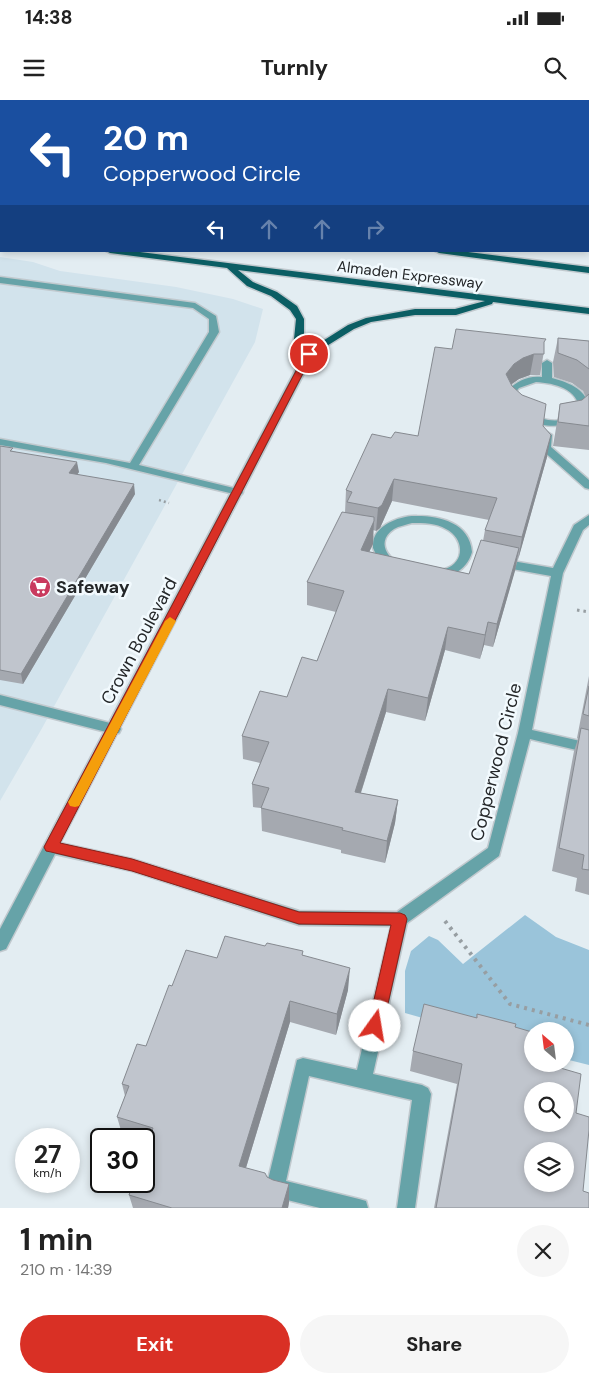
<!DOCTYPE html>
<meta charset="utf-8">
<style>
body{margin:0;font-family:"DM Sans",sans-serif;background:#f6f6f6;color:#222;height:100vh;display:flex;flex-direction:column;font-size:19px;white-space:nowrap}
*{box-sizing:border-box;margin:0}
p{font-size:16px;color:#767676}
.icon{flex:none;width:28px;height:28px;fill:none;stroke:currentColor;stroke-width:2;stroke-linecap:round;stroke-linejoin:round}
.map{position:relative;height:1108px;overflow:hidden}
.details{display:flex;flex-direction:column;background:#fff;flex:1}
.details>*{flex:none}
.banner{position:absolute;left:0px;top:0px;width:590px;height:152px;box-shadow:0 2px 8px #0003;background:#1a4fa0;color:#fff;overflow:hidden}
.needle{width:32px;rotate:332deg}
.fabs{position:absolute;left:524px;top:922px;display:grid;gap:10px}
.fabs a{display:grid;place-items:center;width:50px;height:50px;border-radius:50%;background:#fff;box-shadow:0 2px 8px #0003;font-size:25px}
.speed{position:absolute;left:15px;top:1028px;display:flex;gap:10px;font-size:25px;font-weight:700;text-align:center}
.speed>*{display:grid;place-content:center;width:65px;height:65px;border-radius:50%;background:#fff;box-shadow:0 2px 8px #0003;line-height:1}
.speed small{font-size:12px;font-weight:400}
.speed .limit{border:2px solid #111;border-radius:8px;background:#fff;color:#111}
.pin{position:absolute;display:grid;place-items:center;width:42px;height:42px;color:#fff;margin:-21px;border:2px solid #fff;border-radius:50%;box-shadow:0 1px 5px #0007}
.me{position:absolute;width:55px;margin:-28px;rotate:13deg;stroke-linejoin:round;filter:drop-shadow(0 0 4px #0008)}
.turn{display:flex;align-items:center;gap:18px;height:105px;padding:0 20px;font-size:22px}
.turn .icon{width:65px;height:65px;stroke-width:2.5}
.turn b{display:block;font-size:35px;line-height:42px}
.lanes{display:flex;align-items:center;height:48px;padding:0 20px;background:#0003;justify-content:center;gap:25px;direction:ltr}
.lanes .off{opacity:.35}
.round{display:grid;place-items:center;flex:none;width:52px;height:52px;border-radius:26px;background:#f6f6f6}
.summary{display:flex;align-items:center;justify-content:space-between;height:85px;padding:0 20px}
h1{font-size:30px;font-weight:700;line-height:38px}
.button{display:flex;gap:10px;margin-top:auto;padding:10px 20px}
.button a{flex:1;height:58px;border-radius:30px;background:#d93025;color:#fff;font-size:20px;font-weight:700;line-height:58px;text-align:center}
.button a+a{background:#f6f6f6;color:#222}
.status{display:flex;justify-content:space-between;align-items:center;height:35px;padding:0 25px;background:#fff;direction:ltr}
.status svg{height:14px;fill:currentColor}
header{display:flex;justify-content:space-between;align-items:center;height:65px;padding:0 20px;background:#fff;font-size:22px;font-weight:700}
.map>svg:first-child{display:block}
.built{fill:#d2e3ec}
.green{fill:#9ac4da}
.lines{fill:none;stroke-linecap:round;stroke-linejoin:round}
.service-casing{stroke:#c1c9ce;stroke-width:3}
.minor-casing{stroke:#c1c9ce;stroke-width:3}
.primary-casing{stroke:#c1c9ce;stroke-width:3}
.path-far2{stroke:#979ea2;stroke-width:2.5;stroke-dasharray:2 3;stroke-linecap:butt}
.path-far1{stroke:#979ea2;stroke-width:3;stroke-dasharray:2.5 4;stroke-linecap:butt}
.path{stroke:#979ea2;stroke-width:4;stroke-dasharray:3 5;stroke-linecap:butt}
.service{fill:#66a3a8;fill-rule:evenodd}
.minor{fill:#66a3a8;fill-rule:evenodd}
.primary{fill:#0b5e64;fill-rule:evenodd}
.wall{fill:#a5a9b0;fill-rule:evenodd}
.shaded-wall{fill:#868a90}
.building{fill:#c0c5cd;stroke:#868a90;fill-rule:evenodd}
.route{fill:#d93025;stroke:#8d1f18}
.slow{fill:#f59e0b}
.labels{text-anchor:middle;stroke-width:5;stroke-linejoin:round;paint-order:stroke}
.far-street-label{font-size:15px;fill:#242729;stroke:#f2fafe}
.poi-label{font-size:18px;font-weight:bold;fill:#242729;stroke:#f2fafe;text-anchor:start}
.street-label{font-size:18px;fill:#242729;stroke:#f2fafe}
</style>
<div class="status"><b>14:38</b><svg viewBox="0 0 49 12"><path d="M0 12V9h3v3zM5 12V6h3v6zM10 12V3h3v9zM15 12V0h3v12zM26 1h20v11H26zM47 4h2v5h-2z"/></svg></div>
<header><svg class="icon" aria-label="menu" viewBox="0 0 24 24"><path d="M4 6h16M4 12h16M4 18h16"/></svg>Turnly<svg class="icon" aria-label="search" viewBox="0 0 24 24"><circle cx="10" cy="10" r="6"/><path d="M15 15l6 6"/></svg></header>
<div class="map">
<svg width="589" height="1108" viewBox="0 0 589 1108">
<rect width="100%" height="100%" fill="#e3edf2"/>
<path class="built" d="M0,157L33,162L60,171L176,187L233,199L263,209L255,242L41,630L0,701Z"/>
<path class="green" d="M525,815L556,837L589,850V965L565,959V931H532V949L405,913V871L411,851L429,836L438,840L463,864Z"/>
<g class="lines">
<g class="service-casing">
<g id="service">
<path d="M0,177L195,203L216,216L219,232L139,365L242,390L243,392L242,394L238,395L106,363L0,345V339L130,363L209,232V219L193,208L0,183Z"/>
<path d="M0,595L114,624L119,625L121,629L119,633L114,634L0,605Z"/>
</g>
</g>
<g class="minor-casing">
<g id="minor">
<rect x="0" y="74" width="1" height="4"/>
<path d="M309,251L314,254L60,743L132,759L299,811L397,812L488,748L518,633L551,476L501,467L495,463L501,459L553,468L574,425L589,415V425L583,430L563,473L532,630L589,643V653L530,639L499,756L407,823L373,974L422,985L428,988L431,994L415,1108H397L412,1000L309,976L286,1081L359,1099L366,1101L368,1108H320L275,1097L269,1094L266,1088L297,960L303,958L357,970L391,826L299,825L132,771L55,754L6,849L0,851V829L304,254Z"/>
<path d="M547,260L552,263V278C570,283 589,290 589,311C567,337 515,327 504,295C513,283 526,275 542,277V263ZM536,282C554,283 579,289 579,310C576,312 573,316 570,317C551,327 520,314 513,295L519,288Z"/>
<path d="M547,332L552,335L551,347L589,380V389L585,388L542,350V335Z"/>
<path d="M417,416C440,416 470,423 472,452C462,489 402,486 380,461C377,458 375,452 373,448C373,444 373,439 375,436C381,423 403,415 417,416ZM412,423C424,423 436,423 446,429C464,438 466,462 445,469C434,473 421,473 410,470C393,464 372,444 394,429C399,426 406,425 412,423Z"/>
</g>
</g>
<g class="primary-casing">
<g id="primary">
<rect x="0" y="97" width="1" height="4"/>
<rect x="0" y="135" width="1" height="4"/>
<path d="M106,151H132L589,208V214L493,202L492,204L456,215H415L371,222L354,229L309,257L306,256L294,239L296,219L290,210L271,196L247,186L227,168L110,153ZM238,170L485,201L455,209H415L366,218L348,225L310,249L304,239V219L297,206L277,192L253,182Z"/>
<path d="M435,151H460L589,167V173L439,153Z"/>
</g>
</g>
<path class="path-far2" d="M159,400L169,403"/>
<path class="path-far1" d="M577,510L589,512"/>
<path class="path" d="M445,821L510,904L589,925"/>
<use href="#service" class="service"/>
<use href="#minor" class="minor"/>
<use href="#primary" class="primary"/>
</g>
<g class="wall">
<path d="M0,0H589V120V1H1V50H0Z"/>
<path d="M558,238L589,241V350L553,346L560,304L582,300L586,297L583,291L572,283L554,277L553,262Z"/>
<path d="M452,249L544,251L540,275H530L519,279L511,285L543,326L547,357L493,547L484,545L480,559L445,550L425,621L386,612L361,693L398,700L395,723L385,763L341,753V750L262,731L261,708L253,707L252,684L260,663L243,659L242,636L287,597L317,561L336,512L307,505V482L345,413L346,390L391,338L418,336ZM392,401L489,420L485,430L483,441L469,474L369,452L373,444V430L376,431L380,428Z"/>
<path d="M0,346L13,351L79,372L77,374L135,394L23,584L0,580Z"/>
<path d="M589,576V795L575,791L577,778L552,771L574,651L578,639L577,638Z"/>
<path d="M303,855L348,890L336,935L290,922L246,1068L273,1080L289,1084V1102L288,1108H133L129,1095L147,1044L144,1043V1039H130L123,1037L117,1017L125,996L122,984L146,946L172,886L217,858Z"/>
<path d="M477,914L515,927L557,967L576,1013L583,1091L589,1108H434L457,984L410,971L413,951L476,918Z"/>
</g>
<g class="shaded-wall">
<path d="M534,254L530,275L519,279L510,285L506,274L514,264L523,258Z"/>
<path d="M551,335L547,357L518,460L522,437Z"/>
<path d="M77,362L79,372L71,383L69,373Z"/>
<path d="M394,379L392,401L380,428L376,431L378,408Z"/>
<path d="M134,384L135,394L23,584L21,574Z"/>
<path d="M374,421L373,444L359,473L361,450Z"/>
<path d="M519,448L515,471L493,547L497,524Z"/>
<path d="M488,522L484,545L480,559L485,535Z"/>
<path d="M448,527L445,550L425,621L428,598Z"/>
<path d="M388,589L386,612L354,714L355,692Z"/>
<path d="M398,700L395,723L385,763L387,741Z"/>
<path d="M350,868L348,890L336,935L337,914Z"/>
<path d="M290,901V922L241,1084L239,1066Z"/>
<path d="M289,1084V1102L288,1108H282Z"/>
</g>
<g class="building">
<path d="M0,0H589V104V1H1V35H0Z"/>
<path d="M456,229L546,239L544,242V254H534L523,258L514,264L506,274L512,286L522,295L546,304L543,326L551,335L522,437L485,430L497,398L394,379L382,405L378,408L347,402L352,392L346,390L372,334L391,338L395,332L418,336L435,247L452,249Z"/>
<path d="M558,238L589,241V269L577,260L558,253Z"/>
<path d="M589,294V326L558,322L560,304L582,300Z"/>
<path d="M0,346L13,348L10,351L77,362L69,373L134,384L21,574L0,570Z"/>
<path d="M342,412L374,417V421L361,450L469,474L481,440L519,448L497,524L488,522L485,535L448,527L428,598L388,589L355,692L398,700L387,741L342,730L343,728L261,708L269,688L252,684L269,642L242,636L260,591L287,597L302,557L317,561L344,491L307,482Z"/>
<path d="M589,586V616L583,614Z"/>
<path d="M581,628L589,630V770L582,769L584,755L559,748Z"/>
<path d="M225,836L265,846L267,843L303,851L302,855L350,868L337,914L290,901L239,1066L265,1073L267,1077L273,1080L289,1084L282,1108H172L129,1095L134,1081H144V1054L153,1028L117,1017L129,986L122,984L137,944L146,946L169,885L172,886L186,850L217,858Z"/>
<path d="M424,904L477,918V914L516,924L515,927L532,932V964H557V967L581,974L576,1013L589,1017V1030L583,1091L589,1093V1108H436L462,964L413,951ZM532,991H565V1024H532ZM532,1051H565V1084H532Z"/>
</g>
<path class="route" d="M309,252L313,254L60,743L132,759L299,812L400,813L405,815L407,819L383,926L381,931L375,933L370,931L368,926L391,825L299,824L132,771L51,752L46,751L44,747L305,254Z"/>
<path class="slow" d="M170,517L176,521L79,706L75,707L70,706L68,702L70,699L165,521Z"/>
<defs>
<g id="supermarket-disc" transform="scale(1.125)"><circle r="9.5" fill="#c93a5e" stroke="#f2fafe"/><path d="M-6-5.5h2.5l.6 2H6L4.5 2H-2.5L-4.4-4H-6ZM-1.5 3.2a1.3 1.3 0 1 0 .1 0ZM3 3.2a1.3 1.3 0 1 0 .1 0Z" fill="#fff"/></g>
</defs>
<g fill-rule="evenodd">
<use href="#supermarket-disc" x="40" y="487"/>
</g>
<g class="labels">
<g class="far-street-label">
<text transform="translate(410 175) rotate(7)" y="5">Almaden Expressway</text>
</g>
<g class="poi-label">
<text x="56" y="493">Safeway</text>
</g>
<g class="street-label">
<text transform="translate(139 541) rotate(-62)" y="6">Crown Boulevard</text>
<text transform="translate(496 662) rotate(-76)" y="6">Copperwood Circle</text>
</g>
</g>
</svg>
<div class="fabs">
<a><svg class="needle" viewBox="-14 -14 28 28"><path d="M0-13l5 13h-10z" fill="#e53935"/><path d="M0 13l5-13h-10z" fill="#767676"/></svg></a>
<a><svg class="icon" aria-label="search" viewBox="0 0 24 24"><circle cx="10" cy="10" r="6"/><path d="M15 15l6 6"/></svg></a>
<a><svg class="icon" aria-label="layers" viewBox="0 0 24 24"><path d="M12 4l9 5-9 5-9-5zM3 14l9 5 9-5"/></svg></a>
</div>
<div class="speed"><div>27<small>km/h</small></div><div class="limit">30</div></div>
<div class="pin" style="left:309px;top:254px;background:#d93025"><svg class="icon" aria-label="arrive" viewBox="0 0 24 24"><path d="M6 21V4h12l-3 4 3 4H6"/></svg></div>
<svg class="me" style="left:375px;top:926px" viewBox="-20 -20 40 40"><circle r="19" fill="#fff"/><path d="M0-13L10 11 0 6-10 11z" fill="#d93025"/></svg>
<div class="banner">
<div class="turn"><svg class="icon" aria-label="left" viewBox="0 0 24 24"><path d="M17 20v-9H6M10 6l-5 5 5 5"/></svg><div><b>20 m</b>Copperwood Circle</div></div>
<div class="lanes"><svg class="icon" aria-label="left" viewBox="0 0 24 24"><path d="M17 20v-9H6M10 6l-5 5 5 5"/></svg><svg class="icon off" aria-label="ahead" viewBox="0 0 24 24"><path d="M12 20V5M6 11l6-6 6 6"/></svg><svg class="icon off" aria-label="ahead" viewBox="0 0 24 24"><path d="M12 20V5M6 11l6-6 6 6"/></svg><svg class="icon off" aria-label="right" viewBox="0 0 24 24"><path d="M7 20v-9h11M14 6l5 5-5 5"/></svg></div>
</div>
</div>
<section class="details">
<div class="summary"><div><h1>1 min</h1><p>210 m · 14:39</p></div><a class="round"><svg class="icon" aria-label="close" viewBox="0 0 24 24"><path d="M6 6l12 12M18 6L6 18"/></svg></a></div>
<div class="button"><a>Exit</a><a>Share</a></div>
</section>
